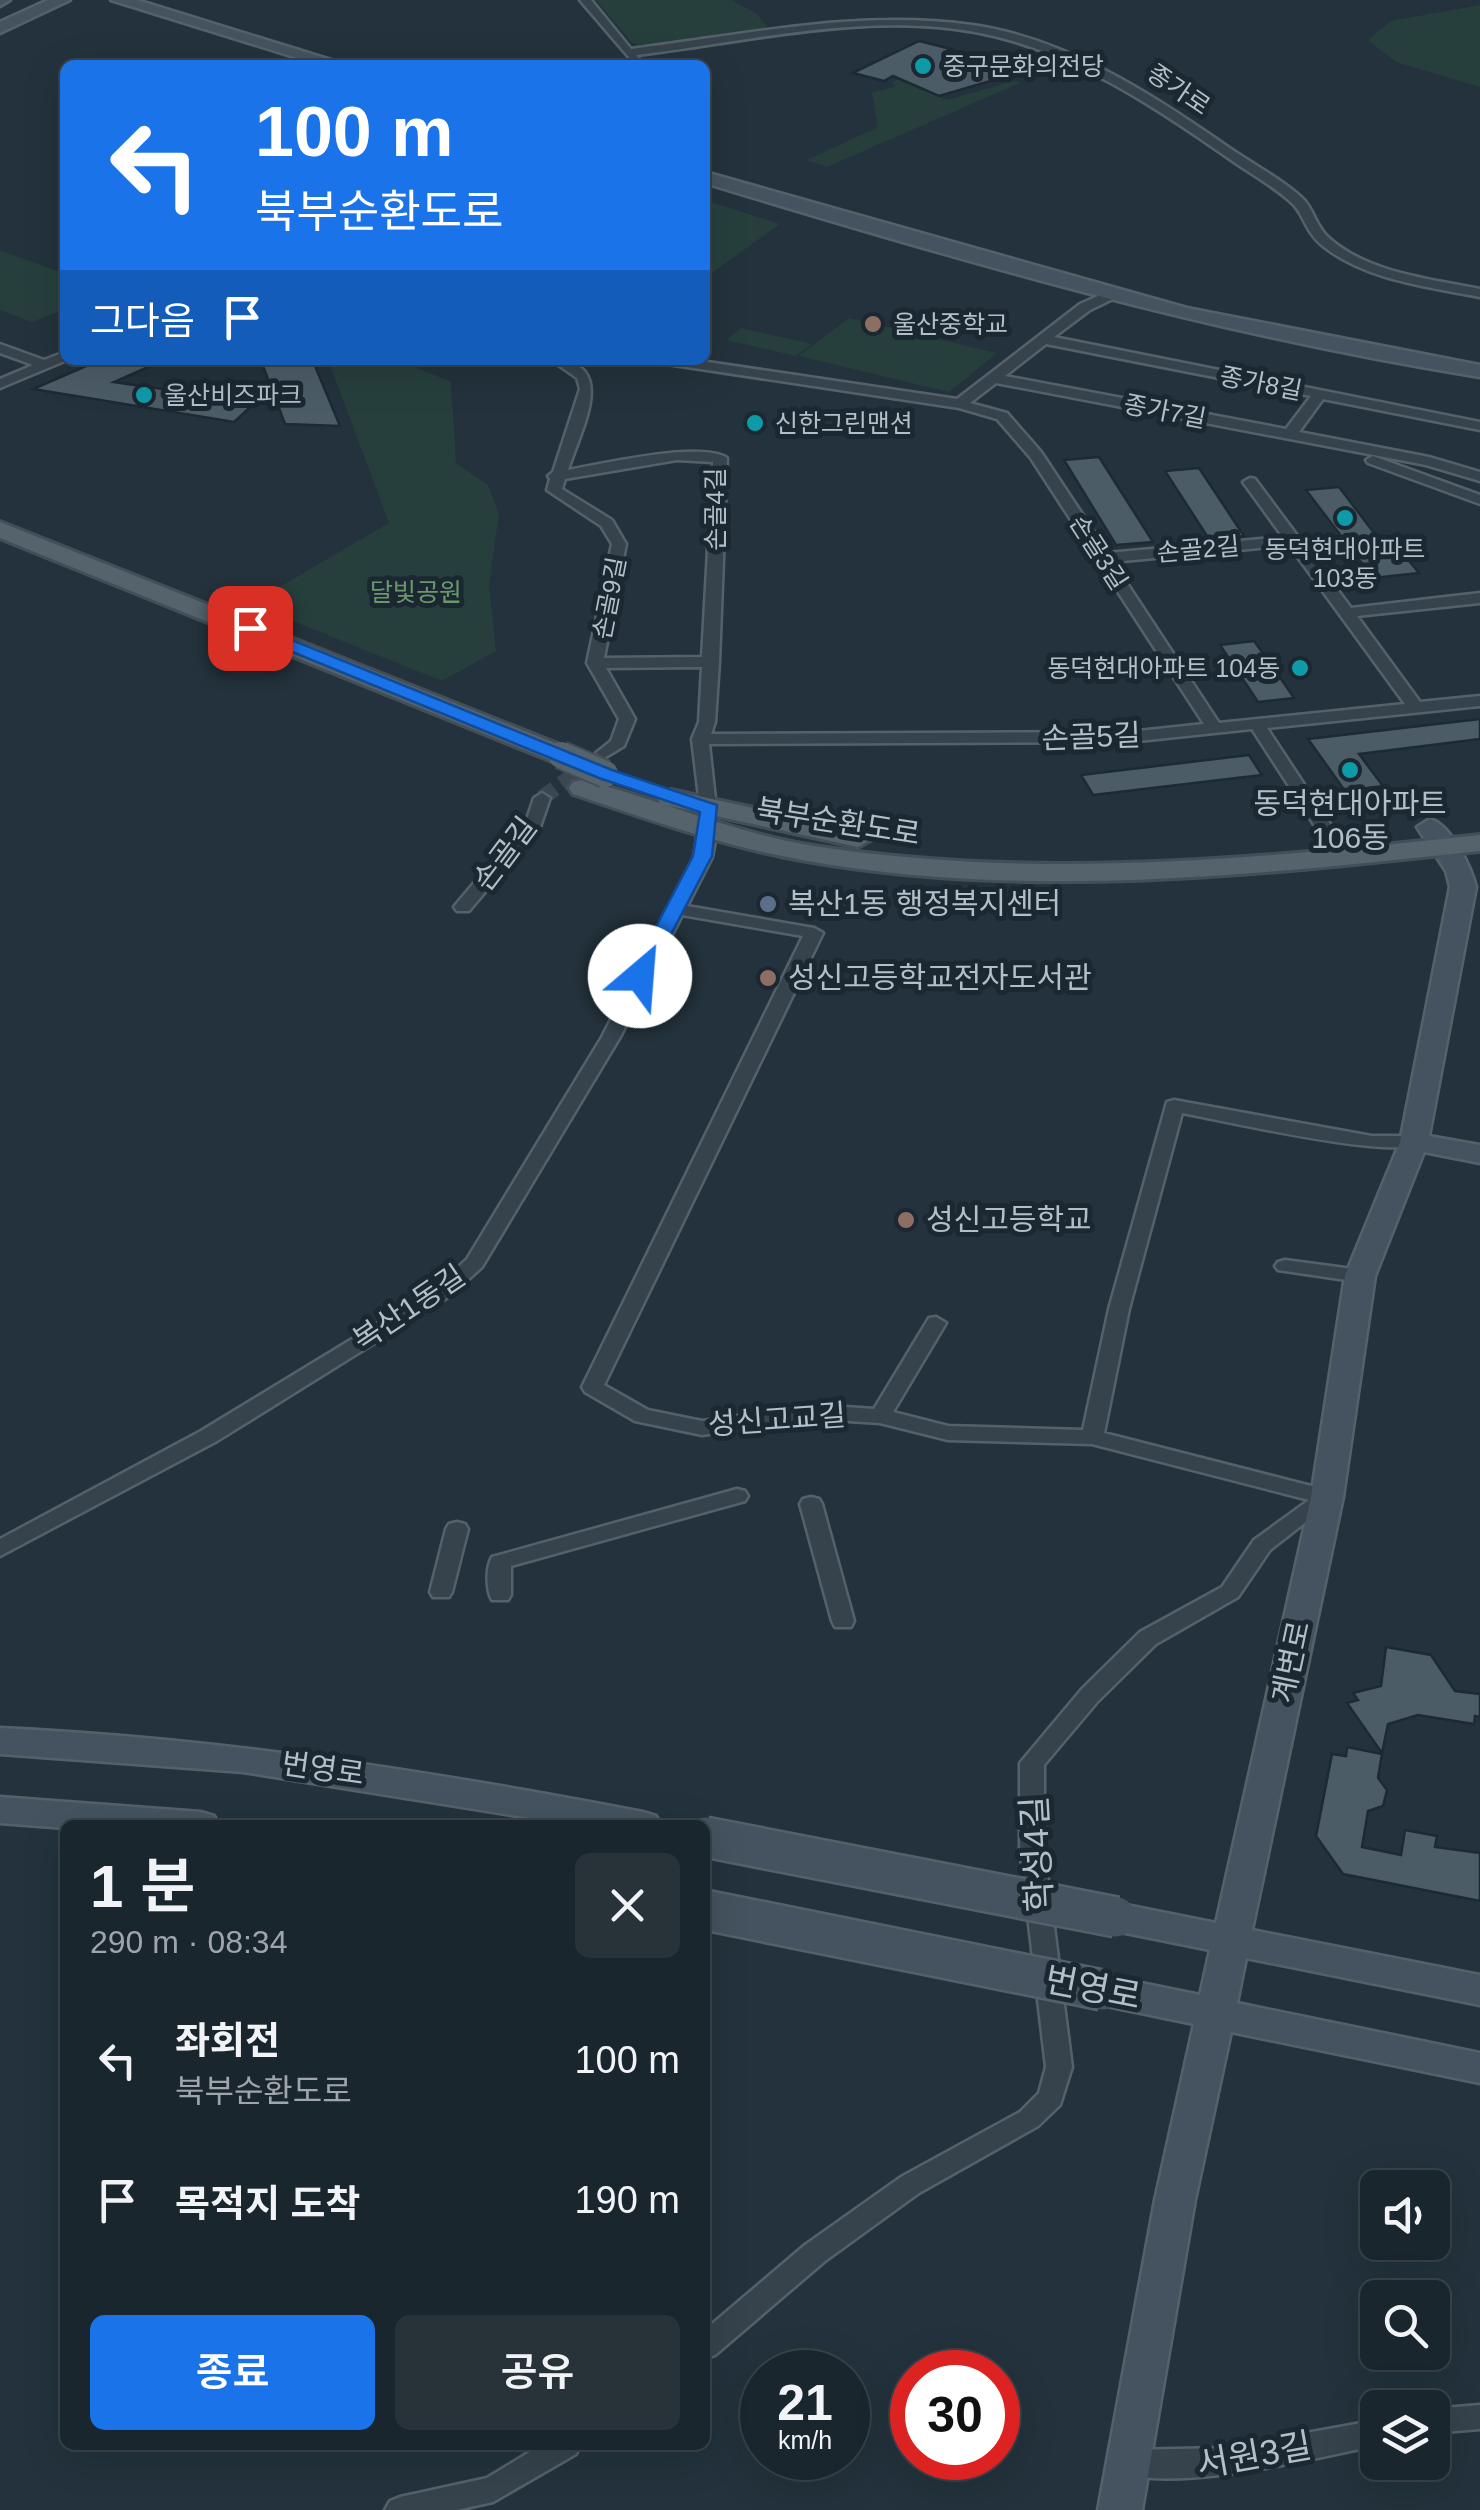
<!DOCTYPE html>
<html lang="ko">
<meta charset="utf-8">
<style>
body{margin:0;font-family:Arial,"Noto Sans KR",sans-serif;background:#273239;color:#f1f3f6;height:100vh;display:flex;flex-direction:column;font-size:38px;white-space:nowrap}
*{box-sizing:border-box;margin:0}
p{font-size:32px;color:#9fa5aa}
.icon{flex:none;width:55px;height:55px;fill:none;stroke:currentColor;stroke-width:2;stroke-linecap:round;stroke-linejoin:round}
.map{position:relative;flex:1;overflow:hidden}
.sheet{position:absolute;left:60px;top:1820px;width:650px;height:630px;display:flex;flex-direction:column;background:#1a262d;border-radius:15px;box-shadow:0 10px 40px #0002,0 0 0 2px #384349}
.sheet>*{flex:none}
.top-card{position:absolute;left:60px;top:60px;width:650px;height:305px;border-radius:15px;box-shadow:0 10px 40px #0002,0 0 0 2px #384349;background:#1a73e8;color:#fff;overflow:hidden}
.controls{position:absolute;left:1360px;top:2170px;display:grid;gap:20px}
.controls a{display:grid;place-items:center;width:90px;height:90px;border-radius:15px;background:#1a262d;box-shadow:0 10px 40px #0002,0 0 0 2px #384349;font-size:50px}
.speed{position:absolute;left:740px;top:2350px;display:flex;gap:20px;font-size:50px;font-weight:700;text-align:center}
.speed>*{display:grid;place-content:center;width:130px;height:130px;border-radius:50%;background:#1a262d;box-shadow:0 10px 40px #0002,0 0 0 2px #384349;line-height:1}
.speed small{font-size:25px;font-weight:400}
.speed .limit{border:15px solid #d22;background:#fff;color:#111}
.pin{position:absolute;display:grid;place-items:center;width:85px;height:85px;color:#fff;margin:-42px;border-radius:20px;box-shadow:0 5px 15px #0006}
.me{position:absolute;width:110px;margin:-55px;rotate:27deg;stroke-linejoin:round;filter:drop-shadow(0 0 8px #0008)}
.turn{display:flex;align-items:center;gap:35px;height:210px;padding:0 30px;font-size:45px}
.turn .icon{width:130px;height:130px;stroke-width:2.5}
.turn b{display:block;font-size:70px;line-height:85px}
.then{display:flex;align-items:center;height:95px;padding:0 30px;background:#0003;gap:20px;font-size:38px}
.round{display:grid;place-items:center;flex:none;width:105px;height:105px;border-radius:15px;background:#273239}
.headline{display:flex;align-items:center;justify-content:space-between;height:170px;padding:0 30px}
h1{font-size:60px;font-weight:600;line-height:75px}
.cta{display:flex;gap:20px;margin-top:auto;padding:20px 30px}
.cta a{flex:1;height:115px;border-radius:15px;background:#1a73e8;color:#fff;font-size:40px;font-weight:600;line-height:115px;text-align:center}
.cta a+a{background:#273239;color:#f1f3f6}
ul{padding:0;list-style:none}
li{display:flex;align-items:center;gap:30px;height:140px;padding:0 30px}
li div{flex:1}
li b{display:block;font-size:38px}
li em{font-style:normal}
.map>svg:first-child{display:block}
.green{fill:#263f3d}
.building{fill:#4c5c67;stroke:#1e2a33;stroke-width:2.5}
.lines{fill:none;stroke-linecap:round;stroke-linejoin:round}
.street-tunnel{stroke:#384751;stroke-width:16;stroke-dasharray:16 8;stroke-linecap:butt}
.street-casing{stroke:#55616a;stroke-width:5}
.secondary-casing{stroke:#55616a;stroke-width:5}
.primary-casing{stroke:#434f58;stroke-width:6}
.street{fill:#36434c;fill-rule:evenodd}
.secondary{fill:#44535f;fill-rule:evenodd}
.primary{fill:#54636c;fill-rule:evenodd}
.secondary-bridge-casing{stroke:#55616a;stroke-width:44;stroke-linecap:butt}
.primary-bridge-casing{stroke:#434f58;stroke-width:30;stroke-linecap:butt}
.secondary-bridge{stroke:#44535f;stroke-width:39}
.primary-bridge{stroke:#54636c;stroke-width:26}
.route{fill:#1a73e8;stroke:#114b97;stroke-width:2.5}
.culture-dot{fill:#0f9aa8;stroke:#1c2831;stroke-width:4}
.education-dot{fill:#8d6e63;stroke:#1c2831;stroke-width:4}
.service-dot{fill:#5c6f8a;stroke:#1c2831;stroke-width:4}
.labels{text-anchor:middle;stroke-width:10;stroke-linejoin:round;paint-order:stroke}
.far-poi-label{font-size:25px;fill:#b2bec8;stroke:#1c2831;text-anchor:start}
.far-street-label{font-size:25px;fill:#b2bec8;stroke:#1c2831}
.far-park-label{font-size:25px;fill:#69996b;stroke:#1c2831}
.street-label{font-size:30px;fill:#b2bec8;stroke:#1c2831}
.poi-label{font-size:30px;fill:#b2bec8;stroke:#1c2831;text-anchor:start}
.near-street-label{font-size:35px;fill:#b2bec8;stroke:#1c2831}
</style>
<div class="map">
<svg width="1480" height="2510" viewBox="0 0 1480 2510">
<rect width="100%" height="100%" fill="#23323c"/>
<g class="green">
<path d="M596,0H732L757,14L771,33L650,46L632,43Z"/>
<path d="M1480,5V87L1396,62L1368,40L1391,21Z"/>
<path d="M898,79L947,100L1014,81L1020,83L827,167L807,160L878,127L872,92L895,87L892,82Z"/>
<path d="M705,200L780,224L705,278Z"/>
<path d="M0,250L65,274V309L32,322L0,310Z"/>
<path d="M849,318L997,353L949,392L799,356Z"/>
<path d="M741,328L812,344L796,356L726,340Z"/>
<path d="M328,360H426L417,368L451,382L456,463L488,485L499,514L489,584L496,651L442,681L250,604L389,523Z"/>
</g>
<g class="building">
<path d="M919,41L951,49L945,52L1004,77L939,96L893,76L884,81L853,73Z"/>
<path d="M100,360H164L114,382L256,402L234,422L33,389Z"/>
<path d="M313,361L340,426L285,424L263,366Z"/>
<path d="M1099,457L1153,542L1116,545L1064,460Z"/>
<path d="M1199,468L1244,536L1209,539L1165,471Z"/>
<path d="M1339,487L1384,546L1396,545L1419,573L1373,578L1306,490Z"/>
<path d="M1254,641L1271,664L1294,698L1258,702L1220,645Z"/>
<path d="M1480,719V739L1359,754L1383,786L1345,791L1308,739Z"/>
<path d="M1249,755L1262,775L1093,795L1081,775Z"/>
<path d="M1386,1647L1431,1655L1455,1691L1480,1694V1717L1475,1716L1474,1724L1418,1715L1388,1724L1382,1753L1347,1703L1358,1700L1353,1693L1381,1686Z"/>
<path d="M1347,1747L1382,1754L1378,1778L1387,1790L1383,1806L1368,1811L1362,1847L1401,1855L1405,1830L1437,1836L1435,1847L1480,1853V1901L1343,1874L1316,1836L1332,1754L1346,1756Z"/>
</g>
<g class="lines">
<path class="street-tunnel" d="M542,798L593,761"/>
<g class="street-casing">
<g id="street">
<path d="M580,0H591L631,49C743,35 859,9 972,25C1066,38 1154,95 1231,149C1250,162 1291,185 1305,201C1315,213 1316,227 1330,239C1369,273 1431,279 1480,289V297C1429,287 1365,280 1323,246C1306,233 1304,215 1293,204C1275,187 1251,174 1231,160C1154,106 1069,49 975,32C864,12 746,42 636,55L640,60L634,63Z"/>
<path d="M1114,289L1121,293L1119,296L1090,310L1054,337L1480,422V430L1323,399L1299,432L1429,457L1480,472V481L1426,465L996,383L970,403L1007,413L1041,452L1108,553L1283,537L1243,482L1250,478L1255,479L1351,608L1480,593V603L1357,616L1420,702L1480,696V706L1267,728L1338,836L1330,841L1324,840L1252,729L1129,742L709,744L718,826L712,857L687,906L814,928L823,933L604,1385L648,1410L702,1421L816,1405L874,1409L929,1318L936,1317L946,1323L893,1412L948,1426L1083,1430L1109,1309L1167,1102L1174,1100L1372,1136H1414L1424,1142C1400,1162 1221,1120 1182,1113L1129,1309L1104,1433L1327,1490L1335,1492L1338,1497L1270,1550L1238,1597L1156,1644L1098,1701L1044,1765V1849L1072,2067L1060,2105L1038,2126L919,2193L825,2261L715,2355L705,2359V2330L805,2245L901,2177L1020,2112L1039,2093L1046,2067L1020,1849V1763L1082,1689L1140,1632L1222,1587L1254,1540L1309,1500L1092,1444L948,1440L880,1423L816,1419L702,1435L635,1421L585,1392L582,1387L803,936L682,915L620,1037L482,1267L450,1296L217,1441L0,1556V1539L201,1431L436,1288L467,1259L602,1037L694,857L701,814L692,739L699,722L702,667L606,668L635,719L624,746L604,758L596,753L611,741L619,719L587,663L612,544L601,526L547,490L550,479L548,476L553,472L580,389L577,378L551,360C621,360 580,431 568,470C602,464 700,441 727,458L719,662L715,722L711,734L1129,732L1204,724L1030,457L997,419L959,408L667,364L660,360H694L957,399L1080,304ZM1046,344L1311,396L1286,429L1005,376ZM677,460L713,462L702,657L604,658L626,544L612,520L562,489L565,479ZM1289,545L1405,704L1219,723L1113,562Z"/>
<path d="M0,344L44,360L65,352L67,360L0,388V379L33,365L0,353Z"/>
<path d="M1373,456L1480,495V504L1368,463L1366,460Z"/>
<path d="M542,793L550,798L540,827L469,911H457L454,907L457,903L526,822L534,798Z"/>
<path d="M1285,1260L1360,1270L1370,1276L1360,1282L1278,1270L1275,1266L1278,1262Z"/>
<path d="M737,1489L745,1491L748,1496L745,1501L511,1566V1595L508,1600H492C486,1590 486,1567 492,1557Z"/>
<path d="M811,1497L819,1499L822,1504L854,1621L851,1627H835L832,1621L800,1504L803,1499Z"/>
<path d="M457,1522L465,1524L468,1529L452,1592L449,1597H433L430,1592L446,1529L449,1524Z"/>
<path d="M1480,2405V2429L1432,2433V2409Z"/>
<path d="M1378,2420V2445C1316,2458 1176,2493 1119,2472L1115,2463L1119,2454L1129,2450L1223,2448Z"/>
<path d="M541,2445H580L576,2454L493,2502L457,2510H385L390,2501L400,2497L487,2478Z"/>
</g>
</g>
<g class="secondary-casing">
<g id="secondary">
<path d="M0,0H10L0,6Z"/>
<path d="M48,0H70L0,33V22Z"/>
<path d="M111,0H137L347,65H320Z"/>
<path d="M705,172L1187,308L1480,365V377C1215,335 961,261 705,183Z"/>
<path d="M1430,819C1451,825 1471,867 1476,887L1429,1136L1480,1145V1163L1424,1152L1375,1276L1343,1497L1252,1930L1480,1975V2005L1246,1958L1237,2003L1480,2053V2083L1231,2032L1195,2200L1142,2510H1098L1155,2200L1194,2024L1102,2005L1089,2000L1083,1990L1089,1980L1102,1975L1200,1995L1210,1950L1116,1931L1103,1927L1097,1917L1103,1907L1116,1903L1216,1923L1311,1497L1345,1276L1400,1142L1450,887L1446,871L1417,827Z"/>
<path d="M0,1728C217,1738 430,1771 643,1812L656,1816L661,1825H574L243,1772L0,1754Z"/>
<path d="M0,1797L201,1812L214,1816L219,1825L65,1828L0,1823Z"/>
</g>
</g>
<g class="primary-casing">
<g id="primary">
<path d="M0,522L570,749L574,755L561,763L552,761L0,538Z"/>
<path d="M583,780C659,799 730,832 808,845C1032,881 1256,859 1480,835V851C1256,875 1030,900 807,861C726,847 650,820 573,794L569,788L573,782Z"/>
<path d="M671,790L858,831L872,839L858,847L661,804L657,798Z"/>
</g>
</g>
<use href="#street" class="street"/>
<use href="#secondary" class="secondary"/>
<use href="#primary" class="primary"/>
<g class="secondary-bridge-casing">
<g id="secondary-bridge">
<path d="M705,1837L1116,1917"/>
<path d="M705,1910L1102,1990"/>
</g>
</g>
<g class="primary-bridge-casing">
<path id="primary-bridge" d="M561,755L605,774"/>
</g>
<use href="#secondary-bridge" class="secondary-bridge"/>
<use href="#primary-bridge" class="primary-bridge"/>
</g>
<path class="route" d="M250,623L612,770L717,805L712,856L647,980L630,976L693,856L700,812L599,778L244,632L241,628Z"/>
<g class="culture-dot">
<circle cx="923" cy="66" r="10"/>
<circle cx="144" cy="395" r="10"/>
<circle cx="755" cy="423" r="10"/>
<circle cx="1345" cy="518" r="10"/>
<circle cx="1300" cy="668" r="10"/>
<circle cx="1350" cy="770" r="10"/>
</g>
<g class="education-dot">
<circle cx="873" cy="324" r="10"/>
<circle cx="768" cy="978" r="10"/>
<circle cx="906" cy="1220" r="10"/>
</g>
<circle class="service-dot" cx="768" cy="904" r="10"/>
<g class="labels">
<g class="far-poi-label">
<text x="943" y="75">중구문화의전당</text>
<text x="893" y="333">울산중학교</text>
<text x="164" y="404">울산비즈파크</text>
<text x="775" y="432">신한그린맨션</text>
<text x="1345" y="558" text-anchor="middle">동덕현대아파트<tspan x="1345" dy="29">103동</tspan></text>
<text x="1280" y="677" text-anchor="end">동덕현대아파트 104동</text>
</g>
<g class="far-street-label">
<text transform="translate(1179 89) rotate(34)" y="9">종가로</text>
<text transform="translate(1261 383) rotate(11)" y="9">종가8길</text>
<text transform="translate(1165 411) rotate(11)" y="9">종가7길</text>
<text transform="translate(715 509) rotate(-90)" y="9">손골4길</text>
<text transform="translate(1198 549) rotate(-5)" y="9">손골2길</text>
<text transform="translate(1099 552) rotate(57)" y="9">손골3길</text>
<text transform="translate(609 598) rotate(-79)" y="9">손골9길</text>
</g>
<g class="far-park-label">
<text x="416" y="601">달빛공원</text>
</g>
<g class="street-label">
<text transform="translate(1091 737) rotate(-2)" y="10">손골5길</text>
<text transform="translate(838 822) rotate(9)" y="10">북부순환도로</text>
<text transform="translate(505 854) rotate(-53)" y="10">손골길</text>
<text transform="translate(409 1308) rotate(-34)" y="10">복산1동길</text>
<text transform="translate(777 1420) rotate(-4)" y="10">성신고교길</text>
<text transform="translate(1291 1662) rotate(-78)" y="10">계변로</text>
<text transform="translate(323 1769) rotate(8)" y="10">번영로</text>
</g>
<g class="poi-label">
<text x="1350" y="814" text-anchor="middle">동덕현대아파트<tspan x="1350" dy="34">106동</tspan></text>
<text x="788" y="914">복산1동 행정복지센터</text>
<text x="788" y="988">성신고등학교전자도서관</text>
<text x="926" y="1230">성신고등학교</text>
</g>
<g class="near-street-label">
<text transform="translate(1037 1854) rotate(-93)" y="12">학성4길</text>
<text transform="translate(1093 1988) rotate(11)" y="12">번영로</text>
<text transform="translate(1254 2455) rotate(-10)" y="12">서원3길</text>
</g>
</g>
</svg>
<div class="controls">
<a><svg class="icon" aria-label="sound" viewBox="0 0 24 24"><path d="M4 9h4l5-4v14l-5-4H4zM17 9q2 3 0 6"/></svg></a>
<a><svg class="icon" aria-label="search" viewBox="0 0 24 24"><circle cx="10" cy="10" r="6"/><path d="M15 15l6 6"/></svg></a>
<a><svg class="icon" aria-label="layers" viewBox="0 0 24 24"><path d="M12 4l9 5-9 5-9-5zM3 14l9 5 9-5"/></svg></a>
</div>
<div class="speed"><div>21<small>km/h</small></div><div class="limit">30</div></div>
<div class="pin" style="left:250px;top:628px;background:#d93025"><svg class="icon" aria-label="arrive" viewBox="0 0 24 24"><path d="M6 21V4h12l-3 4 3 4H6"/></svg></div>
<svg class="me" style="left:640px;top:976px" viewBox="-20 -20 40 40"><circle r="19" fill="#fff"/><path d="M0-13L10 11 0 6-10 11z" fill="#1a73e8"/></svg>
<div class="top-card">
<div class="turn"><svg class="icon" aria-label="left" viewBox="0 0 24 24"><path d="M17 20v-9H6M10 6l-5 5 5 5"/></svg><div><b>100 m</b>북부순환도로</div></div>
<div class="then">그다음<svg class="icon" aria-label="arrive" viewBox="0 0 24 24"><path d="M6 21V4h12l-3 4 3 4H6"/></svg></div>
</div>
<section class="sheet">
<div class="headline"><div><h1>1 분</h1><p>290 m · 08:34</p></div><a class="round"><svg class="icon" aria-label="close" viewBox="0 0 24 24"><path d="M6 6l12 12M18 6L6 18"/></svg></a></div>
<ul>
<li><svg class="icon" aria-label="left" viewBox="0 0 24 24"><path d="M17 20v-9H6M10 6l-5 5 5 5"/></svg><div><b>좌회전</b><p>북부순환도로</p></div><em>100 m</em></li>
<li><svg class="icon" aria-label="arrive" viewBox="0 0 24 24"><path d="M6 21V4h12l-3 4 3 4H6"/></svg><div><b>목적지 도착</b></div><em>190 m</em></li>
</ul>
<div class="cta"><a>종료</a><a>공유</a></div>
</section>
</div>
